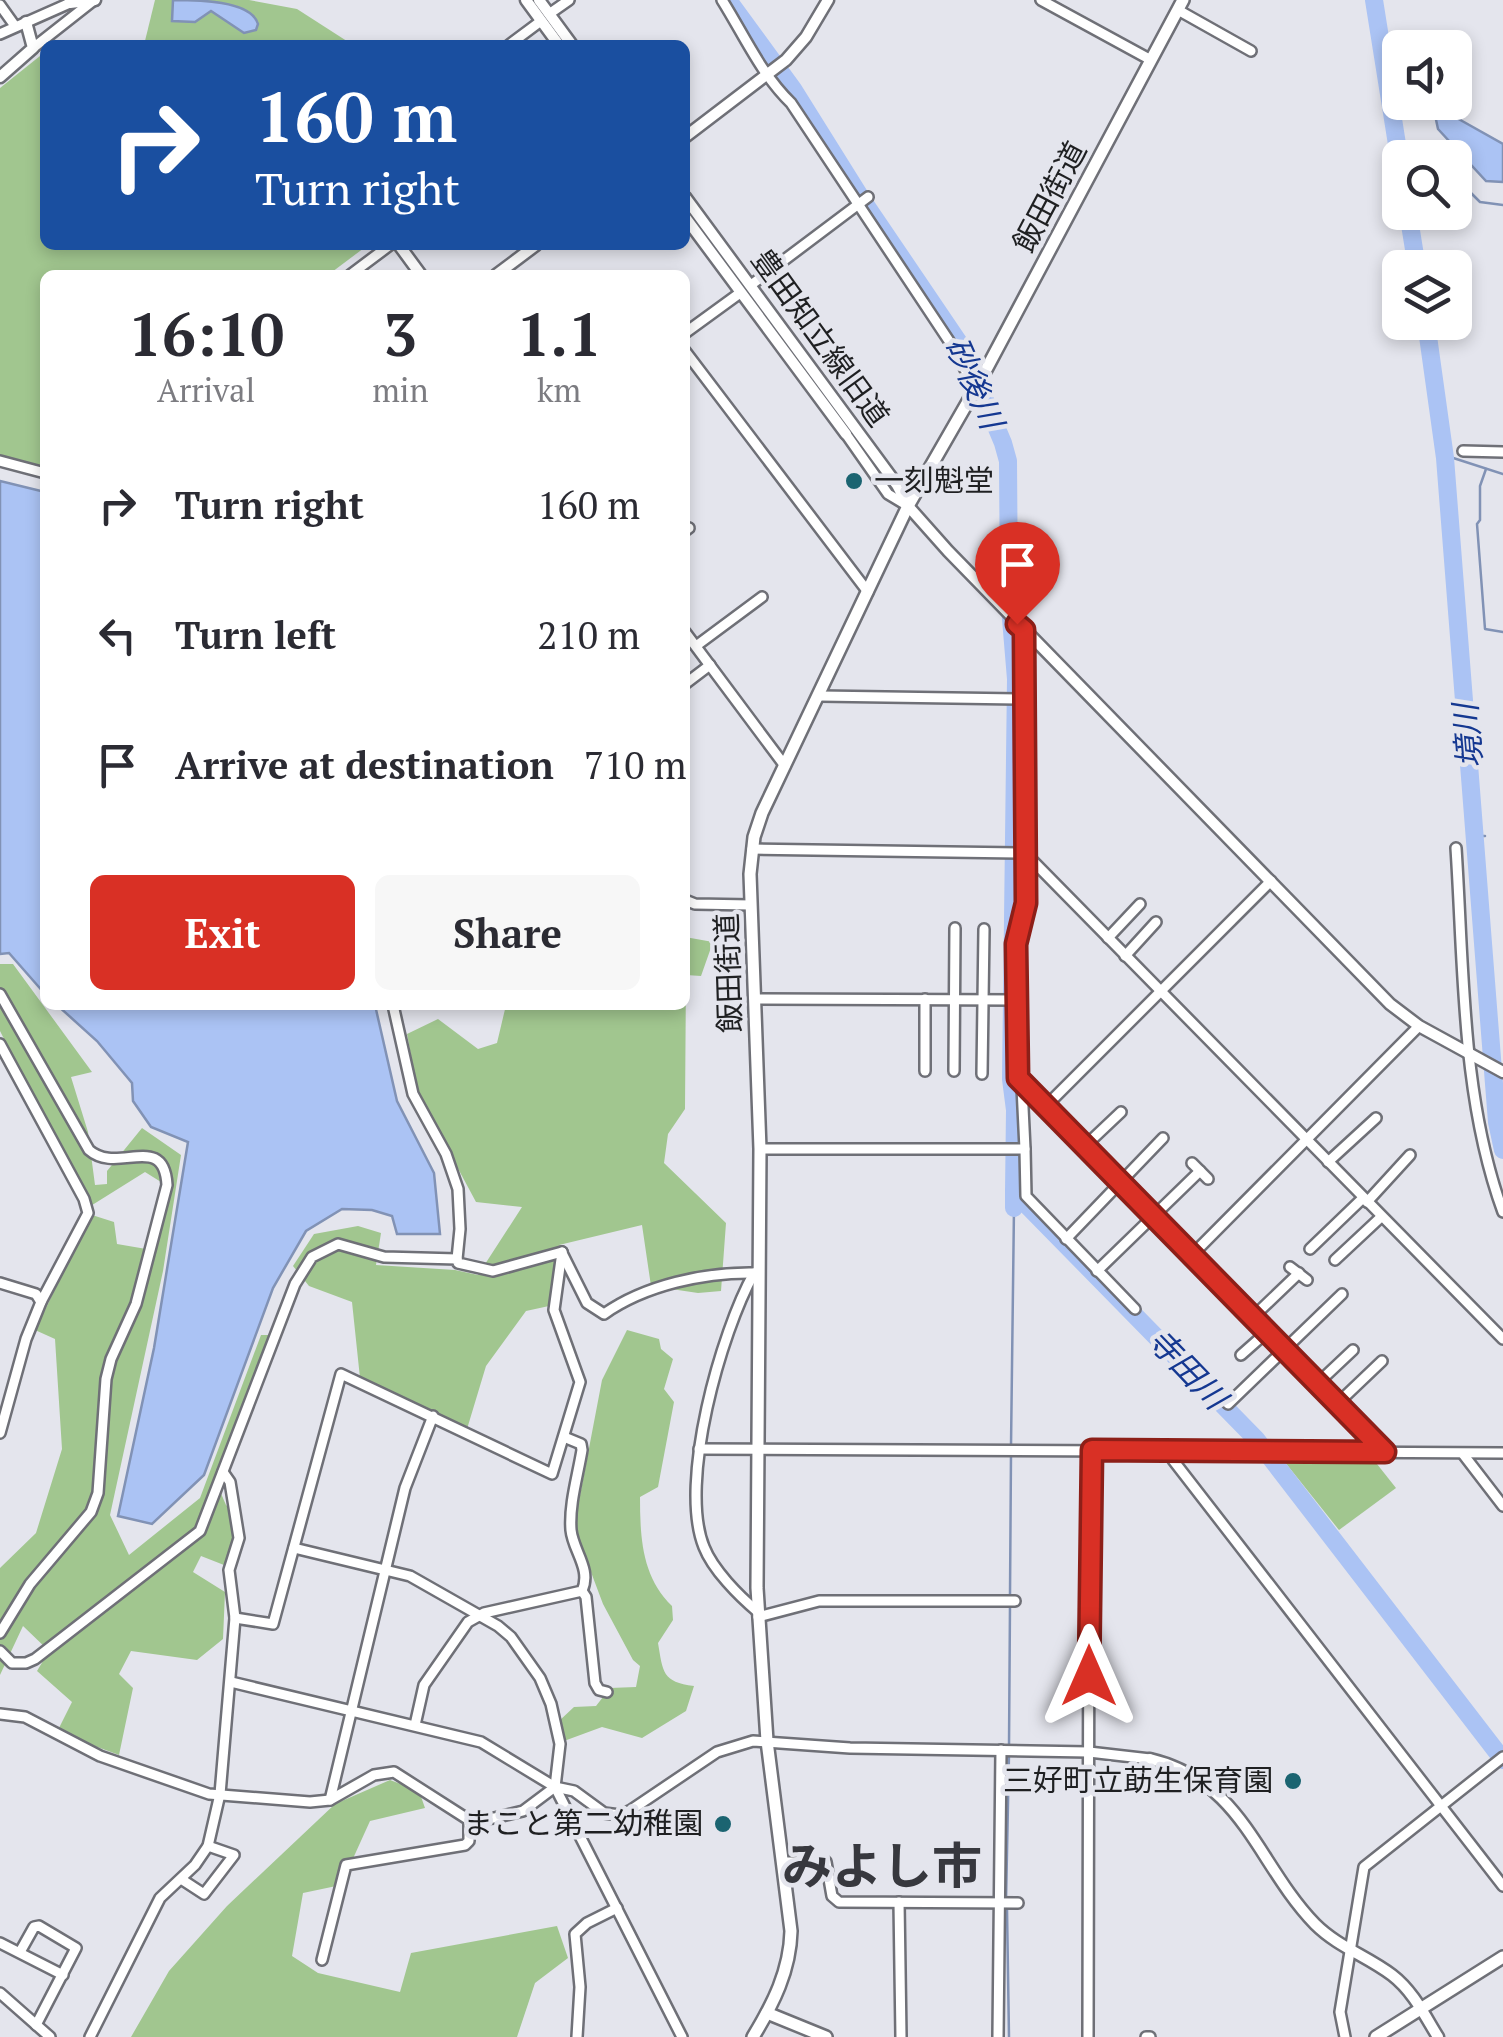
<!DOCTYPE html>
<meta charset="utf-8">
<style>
body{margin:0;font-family:"PT Serif","Noto Sans JP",serif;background:#f7f7f7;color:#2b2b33;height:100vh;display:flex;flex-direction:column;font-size:38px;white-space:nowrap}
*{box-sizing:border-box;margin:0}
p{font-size:32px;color:#7c7c81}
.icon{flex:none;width:55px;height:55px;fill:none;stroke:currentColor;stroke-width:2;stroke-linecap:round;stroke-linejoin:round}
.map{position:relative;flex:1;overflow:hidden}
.side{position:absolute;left:40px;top:270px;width:650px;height:740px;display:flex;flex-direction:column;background:#fff;border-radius:15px;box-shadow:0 5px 15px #0003}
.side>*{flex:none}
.guide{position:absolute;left:40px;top:40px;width:650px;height:210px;border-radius:15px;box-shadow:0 5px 15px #0003;background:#1a4fa0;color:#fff;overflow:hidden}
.fabs{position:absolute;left:1382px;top:30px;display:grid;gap:20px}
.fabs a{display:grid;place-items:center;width:90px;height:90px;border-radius:15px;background:#fff;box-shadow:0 5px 15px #0003;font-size:50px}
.pin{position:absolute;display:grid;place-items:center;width:85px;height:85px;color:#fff;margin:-102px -42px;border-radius:50% 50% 50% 0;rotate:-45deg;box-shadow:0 0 10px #0007}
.pin .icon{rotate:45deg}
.me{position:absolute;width:110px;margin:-55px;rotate:0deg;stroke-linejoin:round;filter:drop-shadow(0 0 8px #0008)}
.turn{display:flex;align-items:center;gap:35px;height:210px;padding:0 50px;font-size:45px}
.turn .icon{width:130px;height:130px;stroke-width:2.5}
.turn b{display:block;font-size:70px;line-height:85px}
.eta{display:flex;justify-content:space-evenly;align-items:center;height:170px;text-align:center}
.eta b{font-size:60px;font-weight:700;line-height:70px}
.cta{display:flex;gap:20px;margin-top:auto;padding:20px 50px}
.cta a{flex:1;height:115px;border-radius:15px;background:#d93025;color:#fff;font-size:40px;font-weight:700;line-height:115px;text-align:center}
.cta a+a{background:#f7f7f7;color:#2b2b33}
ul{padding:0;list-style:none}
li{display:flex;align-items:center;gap:30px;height:130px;padding:0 50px}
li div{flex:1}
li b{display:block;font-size:38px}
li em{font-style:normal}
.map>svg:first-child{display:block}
.green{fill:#a1c68f}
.water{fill:#abc3f4;stroke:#8192b5;stroke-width:2.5}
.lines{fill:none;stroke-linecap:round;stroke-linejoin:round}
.stream{stroke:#8192b5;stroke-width:2.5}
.river{stroke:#abc3f4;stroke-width:18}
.minor-casing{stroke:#6f7077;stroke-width:14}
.tertiary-casing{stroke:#6f7077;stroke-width:15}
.secondary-casing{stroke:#6f7077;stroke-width:16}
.minor{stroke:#fff;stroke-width:9}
.tertiary{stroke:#fff;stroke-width:10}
.secondary{stroke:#fff;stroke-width:11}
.route-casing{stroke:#8d1f18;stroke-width:25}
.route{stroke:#d93025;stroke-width:18}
.poi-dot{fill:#1b6471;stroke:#e4e5ed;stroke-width:4}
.labels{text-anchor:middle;stroke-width:9;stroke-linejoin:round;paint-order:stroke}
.street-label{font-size:30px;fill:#1f2022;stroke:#e4e5ed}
.poi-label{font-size:30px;fill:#1f2022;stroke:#e4e5ed;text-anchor:end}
.water-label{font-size:32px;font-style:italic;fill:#153891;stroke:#e4e5ed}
.town-label{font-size:50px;font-weight:bold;fill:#37383e;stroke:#e4e5ed}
</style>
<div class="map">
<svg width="1503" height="2037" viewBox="0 0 1503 2037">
<rect width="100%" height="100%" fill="#e4e5ed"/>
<g class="green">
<path d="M155,0H249L297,9L353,45H144Z"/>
<path d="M45,52V245H368L328,275H45V467L0,455V88Z"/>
<path d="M685,937L713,942L701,976L686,975L685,1109L668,1134L664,1163L726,1223L721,1291L698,1293L651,1286L642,1225L559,1245L549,1306L526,1311L486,1366L467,1429L360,1378L352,1302L309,1286L293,1266L314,1234L358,1226L381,1233L376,1265L455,1270L478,1275L522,1207L476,1202L418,1094L407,1034L438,1019L478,1049L497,1043L506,1005H685Z"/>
<path d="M0,964H13L92,1072L71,1077L88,1132L95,1185L107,1184V1171L142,1128L181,1155L163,1271L110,1515L129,1555L200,1498L261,1335H270L216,1482L226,1505L241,1519L224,1565L201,1556L193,1572L225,1592L223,1639L197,1660L131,1651L119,1674L133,1688L119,1755L57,1732L72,1702L37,1671L49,1651L23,1626L0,1675V1568L36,1533L62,1449L55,1339L35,1330L92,1215L114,1222L117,1244L152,1250L161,1182L145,1172L89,1207L0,1031Z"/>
<path d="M627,1330L659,1339L661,1349L673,1359L664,1389L674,1402L658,1487L640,1497C640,1538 642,1577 672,1606L673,1620L658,1643C663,1672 662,1682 694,1686L686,1711L642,1738L602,1727L564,1741L559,1721L574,1707L596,1706L610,1688L636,1687L640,1666L633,1660L603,1604L574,1527L602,1380Z"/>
<path d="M1373,1459L1396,1488L1339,1530L1284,1461Z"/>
<path d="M390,1780L419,1791L425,1808L370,1821L341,1885L303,1893L292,1956L318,1973L400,1992L411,1953L557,1926L568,1958L535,1983L517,2037H131L169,1971L227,1906L335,1804Z"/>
</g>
<g class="water">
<path d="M173,0C196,0 251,0 258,24L256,30L244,33L211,11L195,22L172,21Z"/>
<path d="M1439,108L1503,144V182L1486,181L1438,129L1435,115Z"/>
<path d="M0,481L45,492V994L9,953L0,954Z"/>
<path d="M57,1005H375L397,1101L434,1173L440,1234H397L392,1216L372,1210L342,1209L306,1231L273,1288L204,1475L152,1524L118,1516L154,1348L188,1142L151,1127L133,1101L132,1083L97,1041Z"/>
</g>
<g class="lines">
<g class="stream">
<path d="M1398,152L1427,149L1436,158"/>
<path d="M1455,177L1480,202L1503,205"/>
<path d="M1444,455L1503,474"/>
<path d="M1486,469L1480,486V520L1477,524L1485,629L1503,632"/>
<path d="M1475,836H1485"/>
<path d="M1497,1110H1503"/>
<path d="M1011,1446L1014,1208"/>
<path d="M1010,1596L1011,1454"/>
<path d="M1009,1746L1010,1604"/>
<path d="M1006,1901L1009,1754"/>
<path d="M1007,1909L1009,2037"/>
</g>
<g class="river">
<path d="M728,0L793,89L863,201L964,350L1003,443L1008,461L1009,595L1016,679L1011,1079L1015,1110L1014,1192"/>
<path d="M1374,0L1400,163"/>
<path d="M1408,212L1417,268"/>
<path d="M1426,322L1445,458L1497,1122L1503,1150"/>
<path d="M1014,1208V1192L1256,1439L1503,1760"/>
</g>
<g class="minor-casing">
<g id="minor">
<path d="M722,0C744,35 761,74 791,103L959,356L974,390"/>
<path d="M1041,0L1151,60"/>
<path d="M0,5L15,26"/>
<path d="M1178,10L1251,51"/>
<path d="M549,14L569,0"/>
<path d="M0,34L70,3L69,0"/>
<path d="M509,45L541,21"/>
<path d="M33,48L94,0"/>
<path d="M350,275L390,245"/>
<path d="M751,285L868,197"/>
<path d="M685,333L740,293"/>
<path d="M685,351L868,592"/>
<path d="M846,434L888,494L908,506"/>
<path d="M1463,451L1503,452"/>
<path d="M0,461L45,473"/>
<path d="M685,531L689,528"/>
<path d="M685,632L785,766"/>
<path d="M696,646L762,597"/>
<path d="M685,684L710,665"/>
<path d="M820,696L1025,699"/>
<path d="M1456,848C1464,969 1461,1097 1503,1212"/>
<path d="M752,849L1025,853L1503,1339"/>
<path d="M685,900L695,904L751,905"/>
<path d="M1108,938L1140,904"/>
<path d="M1125,956L1156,922"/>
<path d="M0,994L89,1150C117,1175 164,1131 167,1185L136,1304L111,1359L106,1379L98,1493L91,1512L30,1584L0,1633"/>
<path d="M756,999L1017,1000"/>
<path d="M925,999V1071"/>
<path d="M393,1005L413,1094L446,1154L458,1189L460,1229L457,1259"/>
<path d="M0,1044L84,1199L88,1213L41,1302L26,1339L0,1433"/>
<path d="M954,1071L955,928"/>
<path d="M982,1074L984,929"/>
<path d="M1022,1087L1017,1079V944L1026,903L1024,629"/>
<path d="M1045,1107L1271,881"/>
<path d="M1084,1147L1121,1112"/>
<path d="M760,1149H1025L1022,1087L1120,1180L1385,1452"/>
<path d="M1025,1149L1026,1196L1135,1309"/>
<path d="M1328,1162L1376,1118"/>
<path d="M1192,1163L1208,1179"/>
<path d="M1367,1202L1410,1155"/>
<path d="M1066,1239L1163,1138"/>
<path d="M1310,1249L1363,1198"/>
<path d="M1193,1254L1419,1026"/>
<path d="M563,1255L587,1303L604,1314C645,1285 705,1272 755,1273"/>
<path d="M1335,1260L1381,1217"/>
<path d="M1290,1267L1307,1280"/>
<path d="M1097,1271L1200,1171"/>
<path d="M754,1273C721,1332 678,1483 704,1547C713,1570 739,1596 758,1612"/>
<path d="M0,1283L36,1294L41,1302"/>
<path d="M1253,1317L1299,1273"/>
<path d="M1241,1355L1267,1332"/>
<path d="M1318,1383L1353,1350"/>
<path d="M1338,1403L1382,1361"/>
<path d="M1228,1404L1342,1294"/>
<path d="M699,1449L1503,1453"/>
<path d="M1170,1451L1173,1460L1503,1886"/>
<path d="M1463,1454L1503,1506"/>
<path d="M294,1548L410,1576L498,1626L511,1637L540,1678L551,1704L560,1744L555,1787L682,2037"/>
<path d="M582,1591L586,1597L595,1683L599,1690L607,1692"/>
<path d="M758,1617L819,1601H1015"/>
<path d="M235,1618L273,1624L341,1374L552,1474L580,1382L554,1310L562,1252"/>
<path d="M0,1651L12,1663H26L35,1659L200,1531L295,1284L312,1257L338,1244L384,1257L457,1259L458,1263L493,1271L562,1252"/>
<path d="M231,1682L481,1742L555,1787L574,1791L604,1813L620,1815L631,1810L717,1752L753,1741L850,1748L1089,1752L1150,1759"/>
<path d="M0,1714L25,1717L100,1756L209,1794L310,1802L330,1800L374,1775L394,1772L469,1820L494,1818L523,1811L555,1787"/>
<path d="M415,1725L424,1685L468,1622L484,1613L582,1591C592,1569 573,1551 571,1530C569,1504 578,1475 582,1450L581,1444L564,1437"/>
<path d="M330,1800L405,1488L433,1416"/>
<path d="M783,1862H826L832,1896L839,1902L1018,1903"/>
<path d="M181,1879L204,1894L234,1855L208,1846"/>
<path d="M899,1902L901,2037"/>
<path d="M0,1943L63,1975"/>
<path d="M20,1952L34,1927L39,1926L76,1948L36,2025"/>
<path d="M322,1960L346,1865L465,1845L469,1841V1820"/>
<path d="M0,1993L50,2037"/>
<path d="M90,2037L160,1898L195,1865L208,1846L220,1794L235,1618L229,1570L239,1538L230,1482L223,1472"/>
<path d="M577,2037L580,1987L575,1934L587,1923L617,1908"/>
<path d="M998,2037L1001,1750"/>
<path d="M1088,2037L1089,1538L1092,1450"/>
<path d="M1146,2037H1150"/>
<path d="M1345,2037L1340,2012L1364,1867L1503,1757"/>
</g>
</g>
<g class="tertiary-casing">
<g id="tertiary">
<path d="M526,0L559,45"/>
<path d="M539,0L572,45"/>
<path d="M70,3L95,0"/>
<path d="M0,77L33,48L26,22"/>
<path d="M685,137L786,60L806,37L828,0"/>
<path d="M685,197L897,485L908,506L948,551L1390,1004L1419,1026L1503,1072"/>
<path d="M685,217L846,434"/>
<path d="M399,245L421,275"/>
<path d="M496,275L536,245"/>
<path d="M1150,1759C1243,1781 1257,1864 1315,1924C1338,1947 1367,1956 1392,1975C1413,1991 1425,2016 1438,2037"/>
</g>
</g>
<g class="secondary-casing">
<g id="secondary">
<path d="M767,2013L826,2037"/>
<path d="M753,2037C773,2004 790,1971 791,1931L767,1741L757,1588L760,1149L750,874L754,837L762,813L908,506L981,379L1183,0"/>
<path d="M1376,2037L1503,1957"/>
</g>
</g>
<use href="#minor" class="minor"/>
<use href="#tertiary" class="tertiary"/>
<use href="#secondary" class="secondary"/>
</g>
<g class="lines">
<g class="route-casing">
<path id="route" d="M1017,624L1024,630L1026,903L1016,944L1018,1078L1385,1452L1092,1450L1089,1676"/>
</g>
<use href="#route" class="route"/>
</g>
<g class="poi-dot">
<circle cx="854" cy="481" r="10"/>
<circle cx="1293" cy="1781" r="10"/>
<circle cx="723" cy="1824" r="10"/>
</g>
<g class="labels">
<g class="street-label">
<text transform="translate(1050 197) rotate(-62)" y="10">飯田街道</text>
<text transform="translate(820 338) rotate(54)" y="10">豊田知立線旧道</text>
<text transform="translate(729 973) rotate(-92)" y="10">飯田街道</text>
</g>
<g class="poi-label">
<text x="874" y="491" text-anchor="start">一刻魁堂</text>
<text x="1273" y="1791">三好町立莇生保育園</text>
<text x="703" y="1834">まこと第二幼稚園</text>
</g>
<g class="water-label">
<text transform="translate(974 383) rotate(66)" y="11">砂後川</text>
<text transform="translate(1468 736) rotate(-95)" y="11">境川</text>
<text transform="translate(1187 1369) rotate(46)" y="11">寺田川</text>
</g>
<g class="town-label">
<text x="882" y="1884">みよし市</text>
</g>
</g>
</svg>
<div class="fabs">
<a><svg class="icon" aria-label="sound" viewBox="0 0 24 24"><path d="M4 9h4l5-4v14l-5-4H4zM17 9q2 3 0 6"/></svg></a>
<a><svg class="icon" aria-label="search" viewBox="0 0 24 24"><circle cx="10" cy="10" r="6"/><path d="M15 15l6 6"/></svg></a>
<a><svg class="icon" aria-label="layers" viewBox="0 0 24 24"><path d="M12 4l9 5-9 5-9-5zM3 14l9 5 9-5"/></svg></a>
</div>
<div class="pin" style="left:1017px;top:624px;background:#d93025"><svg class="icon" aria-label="arrive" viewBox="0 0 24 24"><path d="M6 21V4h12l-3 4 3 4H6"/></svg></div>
<svg class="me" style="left:1089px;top:1676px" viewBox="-20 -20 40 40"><path d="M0-17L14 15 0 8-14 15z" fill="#d93025" stroke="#fff" stroke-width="4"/></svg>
<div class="guide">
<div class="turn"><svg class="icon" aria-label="right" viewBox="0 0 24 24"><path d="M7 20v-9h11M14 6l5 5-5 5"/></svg><div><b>160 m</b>Turn right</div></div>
</div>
<section class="side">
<div class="eta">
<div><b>16:10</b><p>Arrival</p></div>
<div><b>3</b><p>min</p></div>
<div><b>1.1</b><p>km</p></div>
</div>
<ul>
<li><svg class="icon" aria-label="right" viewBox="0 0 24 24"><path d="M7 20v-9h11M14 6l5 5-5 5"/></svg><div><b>Turn right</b></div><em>160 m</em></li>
<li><svg class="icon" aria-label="left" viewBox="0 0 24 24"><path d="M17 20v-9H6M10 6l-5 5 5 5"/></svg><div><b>Turn left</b></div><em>210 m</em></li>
<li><svg class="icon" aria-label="arrive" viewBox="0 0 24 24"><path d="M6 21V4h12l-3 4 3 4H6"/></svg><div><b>Arrive at destination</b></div><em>710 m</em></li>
</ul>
<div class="cta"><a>Exit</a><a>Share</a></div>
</section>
</div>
